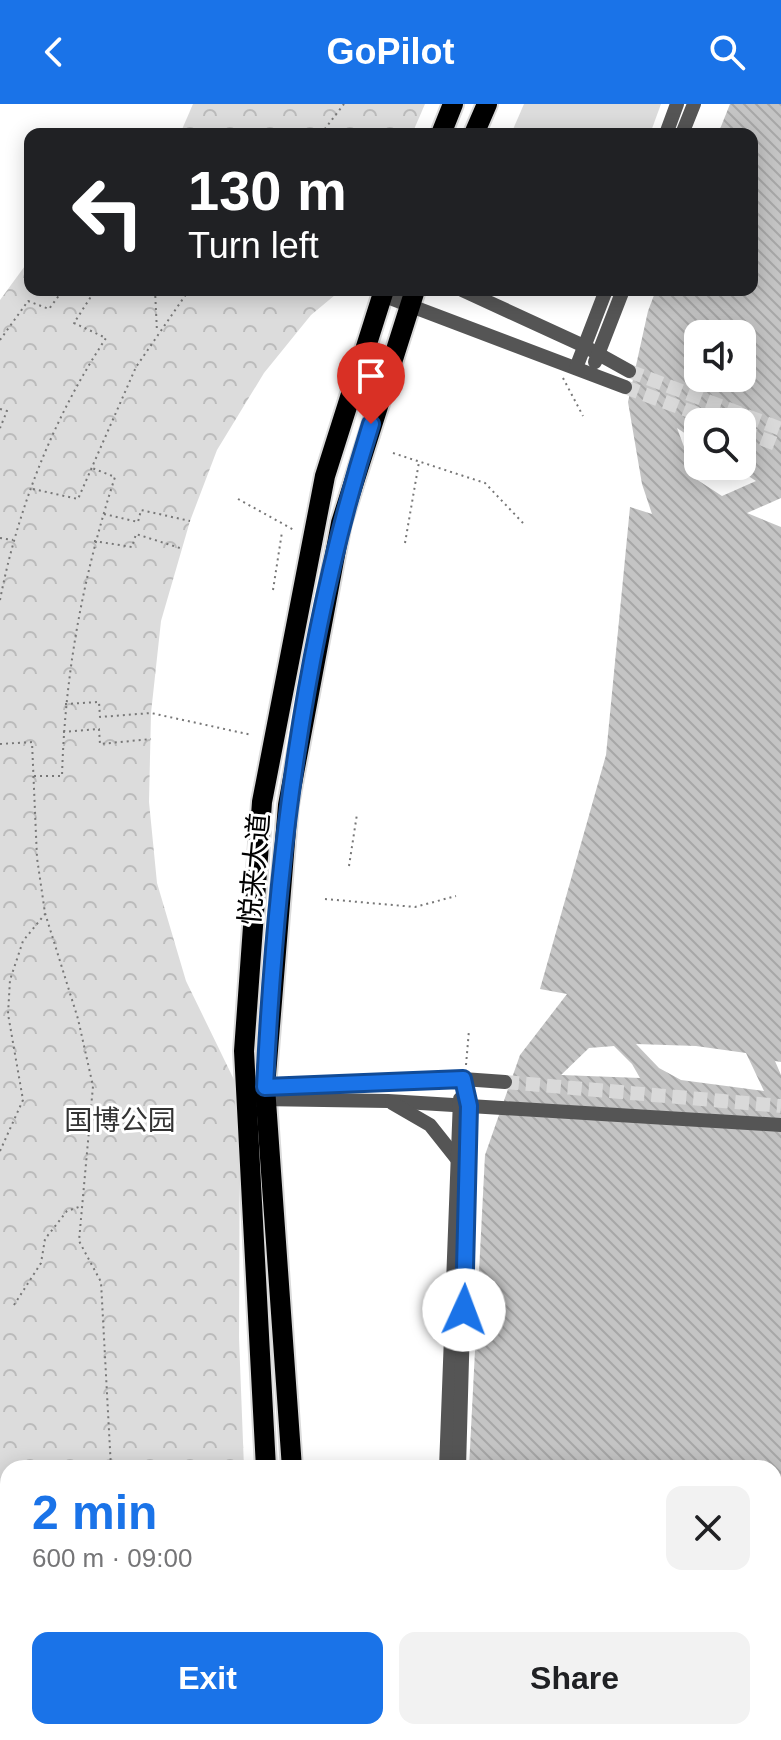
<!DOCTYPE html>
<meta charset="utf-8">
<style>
body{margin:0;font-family:Arial,"Noto Sans SC",sans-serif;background:#f2f2f2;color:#202124;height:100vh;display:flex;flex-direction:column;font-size:30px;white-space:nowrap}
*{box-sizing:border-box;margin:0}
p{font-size:26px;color:#757577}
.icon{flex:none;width:44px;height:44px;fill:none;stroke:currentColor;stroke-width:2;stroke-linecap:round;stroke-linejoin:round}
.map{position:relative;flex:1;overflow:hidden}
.panel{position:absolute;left:0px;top:1356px;width:782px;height:280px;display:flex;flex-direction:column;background:#fff;border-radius:24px 24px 0 0;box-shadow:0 4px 20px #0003}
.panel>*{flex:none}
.banner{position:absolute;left:24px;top:24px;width:734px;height:168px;border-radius:16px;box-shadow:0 4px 20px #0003;background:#202124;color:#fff;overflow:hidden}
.controls{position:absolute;left:684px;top:216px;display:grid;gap:16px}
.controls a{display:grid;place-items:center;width:72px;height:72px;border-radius:16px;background:#fff;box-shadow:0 4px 20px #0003;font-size:40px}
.pin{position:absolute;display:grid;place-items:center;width:68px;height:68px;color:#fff;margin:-82px -34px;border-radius:50% 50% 50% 0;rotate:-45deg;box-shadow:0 0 8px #0007}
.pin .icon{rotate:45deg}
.me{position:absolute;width:88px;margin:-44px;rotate:2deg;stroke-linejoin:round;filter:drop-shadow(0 0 6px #0008)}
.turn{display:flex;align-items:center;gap:28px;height:168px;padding:0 32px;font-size:36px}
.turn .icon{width:104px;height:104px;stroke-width:2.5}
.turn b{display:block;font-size:56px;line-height:68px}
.round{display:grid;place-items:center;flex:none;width:84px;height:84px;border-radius:16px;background:#f2f2f2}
.summary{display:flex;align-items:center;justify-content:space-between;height:136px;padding:0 32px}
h1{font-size:48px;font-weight:600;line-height:60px;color:#1a73e8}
.action{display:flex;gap:16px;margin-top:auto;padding:16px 32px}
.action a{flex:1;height:92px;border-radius:16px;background:#1a73e8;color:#fff;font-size:32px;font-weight:600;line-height:92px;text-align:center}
.action a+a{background:#f2f2f2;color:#202124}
header{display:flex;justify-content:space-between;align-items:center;height:104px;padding:0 32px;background:#1a73e8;color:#fff;font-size:36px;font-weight:600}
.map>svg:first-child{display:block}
.grass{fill:#dcdcdc}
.park{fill:url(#park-crowns)}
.building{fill:url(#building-back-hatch);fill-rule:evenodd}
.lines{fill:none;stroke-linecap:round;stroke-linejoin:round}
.minor-tunnel{stroke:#d9d9d9;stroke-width:14;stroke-dasharray:14 7;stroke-linecap:butt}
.primary-casing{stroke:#dbdbdb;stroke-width:24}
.path{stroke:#777;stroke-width:2;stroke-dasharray:2 4;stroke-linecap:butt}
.service{stroke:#555;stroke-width:7}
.minor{stroke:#555;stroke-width:14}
.primary{stroke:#000;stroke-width:20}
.route-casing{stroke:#114b97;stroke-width:20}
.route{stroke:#1a73e8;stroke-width:14}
.labels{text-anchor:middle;stroke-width:6;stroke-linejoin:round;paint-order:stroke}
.street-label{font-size:28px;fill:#000;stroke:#fff}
.park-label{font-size:28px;fill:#333;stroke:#fff}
</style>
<header><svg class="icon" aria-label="back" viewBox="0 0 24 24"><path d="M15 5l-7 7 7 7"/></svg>GoPilot<svg class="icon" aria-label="search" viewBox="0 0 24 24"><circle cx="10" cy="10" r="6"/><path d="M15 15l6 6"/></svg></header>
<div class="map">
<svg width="781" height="1636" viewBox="0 0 781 1636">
<defs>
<pattern id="park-crowns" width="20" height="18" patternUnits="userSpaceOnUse" patternTransform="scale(2)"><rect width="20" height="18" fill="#dcdcdc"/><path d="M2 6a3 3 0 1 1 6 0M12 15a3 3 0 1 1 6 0" fill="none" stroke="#bbb"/></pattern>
<pattern id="building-back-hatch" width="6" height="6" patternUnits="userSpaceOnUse" patternTransform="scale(2)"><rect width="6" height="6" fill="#c4c4c4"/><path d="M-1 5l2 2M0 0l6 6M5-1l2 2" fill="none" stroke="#a7a7a7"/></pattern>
</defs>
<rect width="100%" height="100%" fill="#fff"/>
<path class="grass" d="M524,0H661L650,30H511Z"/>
<g class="park">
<path d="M193,0H425L412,30H180Z"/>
<path d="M30,155V186H341L311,211L264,269L217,346L190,417L161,517L151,609L149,698L157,779L186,877L240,988L239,1234L244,1364H8V1628H268V1636H0V196Z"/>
</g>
<path class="building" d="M730,0H781V394L747,409L781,423V958L775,957L781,971V1636H467V1628H774V1364H469L485,1051L520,951L567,890L540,885L606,651L630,403L652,410L642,380L628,298L648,207L656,186H752V30H718ZM698,230H742V274H698ZM698,318H742V362H733L756,377L722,392L696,375L677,324L698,338ZM636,940L696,942L746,949L764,987L681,976L659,964ZM614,942L632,960L640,974L561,971L589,944Z"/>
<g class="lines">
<g class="minor-tunnel">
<path d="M629,267L781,325"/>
<path d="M625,283L719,318"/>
<path d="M742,327L781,342"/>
<path d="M505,978L781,1002"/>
</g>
<g class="primary-casing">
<g id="primary">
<path d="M441,30L453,0"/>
<path d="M474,30L487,0"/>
<path d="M266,1364L244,947L262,698L325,372L384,186"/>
<path d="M292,1364L265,983L288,701L341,419L415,186"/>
<path d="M289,1628L290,1636"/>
<path d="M316,1628L317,1636"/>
</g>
</g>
<g class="path">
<path d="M321,30L344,0"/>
<path d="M155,186L157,228"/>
<path d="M0,236L28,197L49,205L63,186"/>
<path d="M563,274L583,312"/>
<path d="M0,305L7,307L0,324"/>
<path d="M393,349L485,379L523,419"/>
<path d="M33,385L78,395L136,263L189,186"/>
<path d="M238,395L294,426"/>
<path d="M104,410L138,418L141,406L190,417"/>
<path d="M0,434L13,436"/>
<path d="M94,437L132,443L136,430L183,445"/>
<path d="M405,439L419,358"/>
<path d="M273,486L282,428"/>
<path d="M0,496C18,403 54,313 106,234L74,219L92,191L82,186"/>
<path d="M65,600L99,598L100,613L151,609L252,631"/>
<path d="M63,628L99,625L100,640L151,635"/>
<path d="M0,640L32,638L37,754L45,809L78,915L93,982L79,1137L101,1178L111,1364"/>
<path d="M34,672H62C65,568 83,472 115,373L92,364"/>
<path d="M349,762L357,710"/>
<path d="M325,795L415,803L456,792"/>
<path d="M466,961L469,926"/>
<path d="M0,1047L23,996L8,910L10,876L23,837L45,810"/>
<path d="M14,1201L41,1159L45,1135L67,1107L82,1102"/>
<path d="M4,1448L8,1452"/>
<path d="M127,1628L132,1636"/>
<path d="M44,1636L46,1628"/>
</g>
<g class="service">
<path d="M462,1206L491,1207"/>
<path d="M0,1602L8,1619"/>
<path d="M15,1628L21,1636"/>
</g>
<g class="minor">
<path d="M666,30L677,0"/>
<path d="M682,30L694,0"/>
<path d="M462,186L584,242L629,267"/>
<path d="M382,191L625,283"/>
<path d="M595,258L623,186"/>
<path d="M576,264L606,186"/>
<path d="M257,986L463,975L505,978"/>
<path d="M259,995L388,997L781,1021"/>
<path d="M392,999L430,1021L457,1055"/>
<path d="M446,1364L460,995"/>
<path d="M459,1364L469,1002L463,975"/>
<path d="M442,1636V1628"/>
<path d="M455,1636V1628"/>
</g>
<use href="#primary" class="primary"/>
</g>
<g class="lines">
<g class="route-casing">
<path id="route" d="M371,320C303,535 276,759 265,983L463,975L469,1002L464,1206"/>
</g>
<use href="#route" class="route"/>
</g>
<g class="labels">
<g class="street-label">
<text transform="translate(254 765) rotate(-85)" y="10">悦来大道</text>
</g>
<g class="park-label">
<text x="120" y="1026">国博公园</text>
</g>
</g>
</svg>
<div class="controls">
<a><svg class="icon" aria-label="sound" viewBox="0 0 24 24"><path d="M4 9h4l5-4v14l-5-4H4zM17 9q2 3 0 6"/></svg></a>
<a><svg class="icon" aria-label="search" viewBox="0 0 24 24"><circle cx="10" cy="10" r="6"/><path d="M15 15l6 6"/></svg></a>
</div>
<div class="pin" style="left:371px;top:320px;background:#d93025"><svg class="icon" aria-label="arrive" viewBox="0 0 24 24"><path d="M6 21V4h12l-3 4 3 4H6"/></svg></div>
<svg class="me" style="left:464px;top:1206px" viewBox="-20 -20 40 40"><circle r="19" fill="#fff"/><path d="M0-13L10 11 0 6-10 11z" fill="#1a73e8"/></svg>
<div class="banner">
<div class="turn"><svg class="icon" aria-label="left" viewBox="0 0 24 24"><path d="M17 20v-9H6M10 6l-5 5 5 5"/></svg><div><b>130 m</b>Turn left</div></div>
</div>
<section class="panel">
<div class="summary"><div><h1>2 min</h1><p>600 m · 09:00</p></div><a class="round"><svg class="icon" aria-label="close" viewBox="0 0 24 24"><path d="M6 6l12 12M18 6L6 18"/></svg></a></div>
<div class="action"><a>Exit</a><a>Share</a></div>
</section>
</div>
